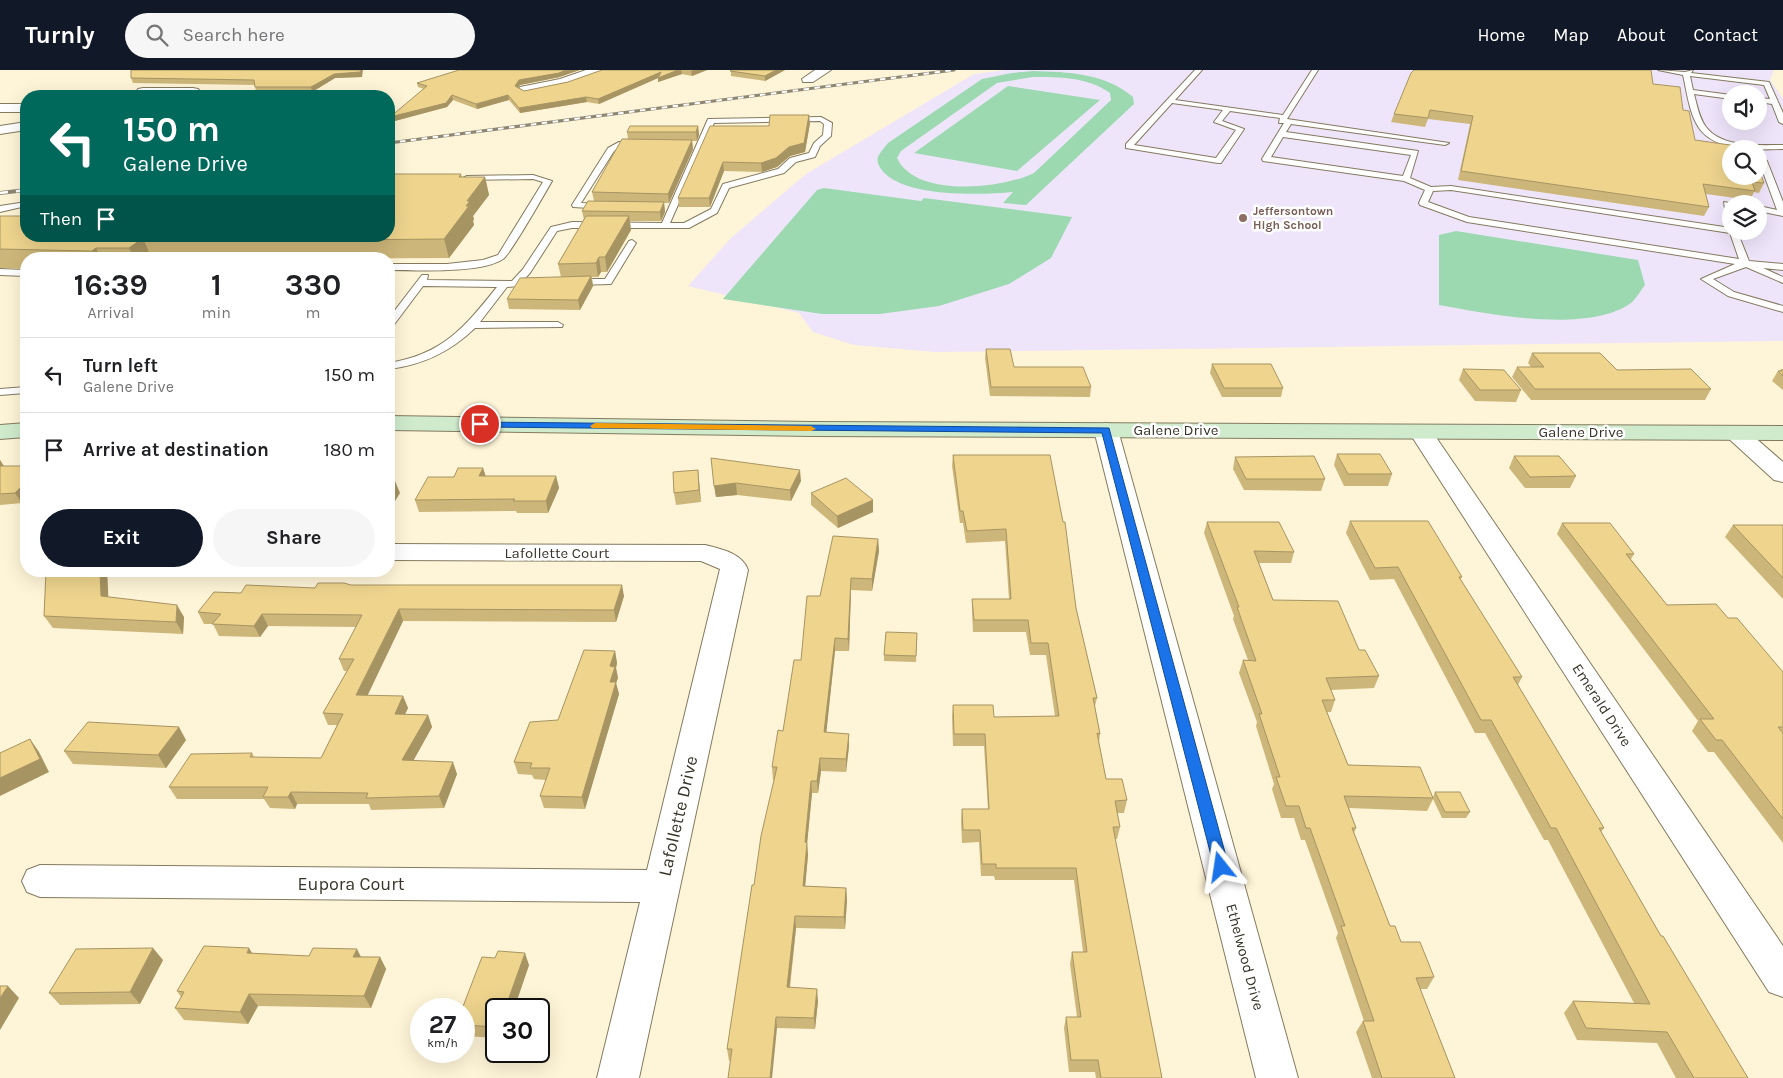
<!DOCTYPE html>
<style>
body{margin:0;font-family:Karla,sans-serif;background:#f6f6f6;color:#202124;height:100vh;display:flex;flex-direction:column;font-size:19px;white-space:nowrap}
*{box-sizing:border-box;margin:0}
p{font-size:16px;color:#757577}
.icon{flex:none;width:28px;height:28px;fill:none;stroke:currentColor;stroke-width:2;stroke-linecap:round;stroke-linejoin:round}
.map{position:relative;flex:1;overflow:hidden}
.sheet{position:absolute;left:20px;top:182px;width:375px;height:325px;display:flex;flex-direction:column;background:#fff;border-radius:20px;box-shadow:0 5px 20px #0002}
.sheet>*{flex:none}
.guide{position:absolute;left:20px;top:20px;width:375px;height:152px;border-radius:20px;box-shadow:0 5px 20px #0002;background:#00695c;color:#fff;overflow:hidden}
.controls{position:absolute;left:1722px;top:15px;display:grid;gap:10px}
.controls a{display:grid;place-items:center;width:45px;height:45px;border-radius:50%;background:#fff;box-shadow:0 5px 20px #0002;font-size:25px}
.speed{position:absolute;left:410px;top:928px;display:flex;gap:10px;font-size:25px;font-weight:700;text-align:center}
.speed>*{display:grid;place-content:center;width:65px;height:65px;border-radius:50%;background:#fff;box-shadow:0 5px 20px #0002;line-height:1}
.speed small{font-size:12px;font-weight:400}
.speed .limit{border:2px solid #111;border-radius:8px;background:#fff;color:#111}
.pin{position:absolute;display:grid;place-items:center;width:42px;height:42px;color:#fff;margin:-21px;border:2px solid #fff;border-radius:50%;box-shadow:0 1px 5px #0007}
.me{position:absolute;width:55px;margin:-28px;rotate:345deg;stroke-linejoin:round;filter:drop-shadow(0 0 4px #0008)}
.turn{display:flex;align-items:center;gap:18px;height:105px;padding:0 20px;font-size:22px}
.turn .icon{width:65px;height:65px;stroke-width:2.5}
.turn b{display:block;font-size:35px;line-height:42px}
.then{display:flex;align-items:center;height:48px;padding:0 20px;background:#0003;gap:10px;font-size:19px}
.eta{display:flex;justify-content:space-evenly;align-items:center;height:85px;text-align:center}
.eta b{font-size:30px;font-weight:700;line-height:35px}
.button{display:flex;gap:10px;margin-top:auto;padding:10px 20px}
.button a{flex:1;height:58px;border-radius:30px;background:#111827;color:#fff;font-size:20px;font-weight:700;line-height:58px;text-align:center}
.button a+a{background:#f6f6f6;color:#202124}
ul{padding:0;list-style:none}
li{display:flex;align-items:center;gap:15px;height:75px;padding:0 20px;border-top:1px solid #e0e0e0}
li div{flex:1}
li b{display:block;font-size:19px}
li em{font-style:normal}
header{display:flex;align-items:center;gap:30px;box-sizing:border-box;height:70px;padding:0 25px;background:#111827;color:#fff}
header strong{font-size:24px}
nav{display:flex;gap:28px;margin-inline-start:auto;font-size:18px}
.search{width:350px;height:45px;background:#f6f6f6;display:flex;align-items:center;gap:12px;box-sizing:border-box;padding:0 18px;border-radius:28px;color:#757577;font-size:19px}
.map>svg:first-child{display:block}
.education{fill:#efe5fb;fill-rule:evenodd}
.green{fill:#9cd9b1;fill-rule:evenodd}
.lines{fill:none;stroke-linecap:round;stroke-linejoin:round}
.lane-casing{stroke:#847a60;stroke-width:2}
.street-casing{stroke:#847a60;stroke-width:2}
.secondary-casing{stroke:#847a60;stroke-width:2}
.lane{fill:#fff;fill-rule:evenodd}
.street{fill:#fff;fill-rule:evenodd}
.secondary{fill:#cfebcc;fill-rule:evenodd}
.rail-far1-casing{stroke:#8d8673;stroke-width:3}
.rail-casing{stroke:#8d8673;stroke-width:4}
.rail-far1{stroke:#fff;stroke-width:2;stroke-dasharray:5.5;stroke-linecap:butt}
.rail{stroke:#fff;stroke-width:2.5;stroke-dasharray:8;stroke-linecap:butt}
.wall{fill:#cdb679}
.shaded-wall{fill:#a79463}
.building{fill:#eed48d;stroke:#a79463}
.route{fill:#1a73e8;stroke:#114b97}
.slow{fill:#f59e0b}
.education-dot{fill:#8d6e63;stroke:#fff;stroke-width:2}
.labels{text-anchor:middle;stroke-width:5;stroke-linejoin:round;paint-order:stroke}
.far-education-label{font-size:12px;font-weight:bold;fill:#785e54;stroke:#fff;text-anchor:start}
.street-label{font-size:15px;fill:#39352a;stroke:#fff}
.near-street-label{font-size:18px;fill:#39352a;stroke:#fff}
</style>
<header>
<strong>Turnly</strong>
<div class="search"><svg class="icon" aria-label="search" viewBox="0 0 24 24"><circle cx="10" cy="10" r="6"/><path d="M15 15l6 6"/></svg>Search here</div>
<nav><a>Home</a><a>Map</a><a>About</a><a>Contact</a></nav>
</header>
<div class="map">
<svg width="1783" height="1008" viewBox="0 0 1783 1008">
<rect width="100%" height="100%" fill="#fef4d7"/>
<path class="education" d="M1006,0H1774L1770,10L1783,29V271L935,282L854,275L813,262L799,243L688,216L731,168L806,104L974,4ZM1731,24H1759V51H1731ZM1731,79H1759V106H1731ZM1731,134H1759V161H1731Z"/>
<g class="green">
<path d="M1033,1C1068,2 1105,3 1133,27L1134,34L1026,135L1003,133L1013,122C982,125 901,128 881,99C878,94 876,90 879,85C881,81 885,77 888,73L982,9L1012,3ZM1033,7C1059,7 1088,7 1110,23L1111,30L1034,103C1002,119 915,128 897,88L901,81L997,13Z"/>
<path d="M1008,16L1100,30L1017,101L914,83Z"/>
<path d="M824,118L921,131L924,128L1072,147L1051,188L1009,214L939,236L880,244H822L723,229L817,120Z"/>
<path d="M1456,161L1638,190L1645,215C1641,220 1636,229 1631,233C1588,264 1488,244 1439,235V165Z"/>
</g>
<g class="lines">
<g class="lane-casing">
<g id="lane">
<path d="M1195,0H1202L1175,30L1283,45L1312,0H1318L1287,49L1449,73L1445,75L1291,54L1286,62L1418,81L1410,108L1431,117L1451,116L1731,158V161H1737L1749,191L1783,194V200L1763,198L1783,207V213L1746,197L1713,209L1734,222L1783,236V242L1728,226L1701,209L1735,194L1467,152L1420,135L1419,133L1425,120L1404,111L1263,91L1262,89L1284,53H1279L1280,48L1230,41L1222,51L1244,59L1221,93H1218L1126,78V74ZM1172,33L1223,40L1214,52L1236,60L1216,88L1134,75ZM1283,67L1411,85L1403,106L1271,87ZM1451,120L1730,163L1739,189L1469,147L1428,132L1433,121Z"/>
<path d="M1658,0L1685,2L1693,0L1691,3L1769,12L1783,43V54L1779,52L1772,34L1759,32V28L1770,29L1764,15L1690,6L1693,20L1731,25V29L1694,24C1697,35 1699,48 1706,57C1722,78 1759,75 1783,75V79C1757,80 1716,82 1699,58C1689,43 1687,22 1683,5Z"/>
<path d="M821,47L832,53L831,66L820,76L815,87L796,92L784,103L729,118L717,143L689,158H572L557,161L530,203L518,216L507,217L480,252H558L563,255L562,257L475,258C450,282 423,295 389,299V293C443,284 464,258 497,217L423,216L393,256L389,257V248L422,205H428L427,210L512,211L523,199L551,157L572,152L662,153L708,49ZM820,51L824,54L823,65L814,73L809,83L790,88L778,99L723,114L711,139L684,153H670L714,53Z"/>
<path d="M619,72H638L642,74C633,80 625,73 614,81L581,133L603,134L606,135V139L573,137L572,135L608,78Z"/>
<path d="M1763,89L1767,91L1783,132V146L1759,141V136L1777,140L1759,91Z"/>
<path d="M533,105L552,111C545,123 510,185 503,189C481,204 416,200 389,200V194H447L483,190L498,185L543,112L533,109L467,110L463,108L467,106Z"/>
<path d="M26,132V136L0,142V136Z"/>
<path d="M1724,132L1734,134H1731V155L1727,152Z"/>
<path d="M632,170L636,173L611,214L574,215L569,212L574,209H605L629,171Z"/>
<path d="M0,199L26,200V206L0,205Z"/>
<path d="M26,317V323L0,325V319Z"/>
</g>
</g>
<g class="street-casing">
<g id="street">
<path d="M586,0H604L602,3L568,15L525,24L518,20L520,17L560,9Z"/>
<path d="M815,0H831L813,12H803L802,9Z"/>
<path d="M143,18H193L198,19L204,26L138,25L136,22L138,19Z"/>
<rect x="0" y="34" width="26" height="8"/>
<path d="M26,52V60L0,64V56Z"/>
<path d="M1106,353L1114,355L1118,360L1298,1008H1256L1094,360L1098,355Z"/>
<path d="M1421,355L1429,357L1783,876V927L1769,922L1409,362L1413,357Z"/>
<path d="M1736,356L1744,358L1783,392V412L1774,410L1728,368L1724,363L1728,358Z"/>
<path d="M389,474L705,475C721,479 742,483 748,500L639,1008H597L640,832L40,827L27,822L22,811L27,800L40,795L647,800L720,499L701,491L389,490Z"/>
</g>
</g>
<g class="secondary-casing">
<g id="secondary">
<path d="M389,346L812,352L1783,356V370L812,366L389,360Z"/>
<path d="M26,353V367L0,369V355Z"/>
</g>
</g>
<use href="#lane" class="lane"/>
<use href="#street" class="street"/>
<use href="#secondary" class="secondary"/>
<g class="rail-far1-casing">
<path id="rail-far1" d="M389,73L954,0"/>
</g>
<g class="rail-casing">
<path id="rail" d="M0,123L26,120"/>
</g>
<use href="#rail-far1" class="rail-far1"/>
<use href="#rail" class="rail"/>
</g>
<g class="wall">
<path d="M602,0H707L692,6L682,4L658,12V8L599,34L587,32L520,43L509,30L477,39L453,30L447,37L391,52L424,19L418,17L417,13L560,7L520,15L518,17L524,21L568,12Z"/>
<path d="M731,0H785L765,11L731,6Z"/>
<path d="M362,7L335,8L312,22H256L255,15L133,13L131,8Z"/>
<path d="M1653,14L1683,40L1695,70L1764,113L1759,123L1754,122L1750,130L1706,124L1709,137L1704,146L1458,110L1470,54L1428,49L1425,57L1391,52L1394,44Z"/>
<path d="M810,53L805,82L790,86L777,97L762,102L724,101L710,137H679L678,128L769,56Z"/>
<path d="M698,56L699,65L697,71H692L693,79L669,133H664L665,142L661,151H630L631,160L607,202H601L598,207H592L593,216L580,240L509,239L507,229L561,207L558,194L584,150L582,141L594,131L592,122L628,69L627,62Z"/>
<path d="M461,104L462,107H485L489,125L473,146L474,149L473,151L474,155L449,188L241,189L240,187H151L149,189H26V199L0,198V146L26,166Z"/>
<path d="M986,279L1014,297L1091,317L1090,327L990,326L985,288Z"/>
<path d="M1532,283L1617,300L1711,319L1705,330H1531L1512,307L1517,297H1531L1528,293Z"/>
<path d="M1212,294L1283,318L1281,327H1222L1210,303Z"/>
<path d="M1463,299L1521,320L1516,332L1475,331L1459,310Z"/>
<path d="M1781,299H1783V320L1772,311L1778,301H1779Z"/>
<path d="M1337,384L1392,404L1388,416H1344L1334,395Z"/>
<path d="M953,385L1076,538L1097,628L1095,636L1100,664L1099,672L1106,709L1127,730L1124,743H1117L1120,757L1117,769H1115L1162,1008H1096L1095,1002H1069L1064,958L1066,947H1077L1070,894L1072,882H1083L1074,810H995L994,806H981L979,772L962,773L961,751L962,739H988L984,676H953L952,647L953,635L994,647L1055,646L1046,585H1030L1026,562H973L972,541V529H1009L1005,471L966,473L963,453H960L952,396Z"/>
<path d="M1514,386L1576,406L1570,418H1525L1509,398Z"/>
<path d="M1235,387L1325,409L1321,421L1244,420L1233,399Z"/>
<path d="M711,388L801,411L791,431L737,425L716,427Z"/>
<path d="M0,390L4,396H26V428L22,433L0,435Z"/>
<path d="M483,398L485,406H556L559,418L548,443H517L516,441L419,442L415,430L454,407Z"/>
<path d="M698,400L701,432L676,435L674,423Z"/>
<path d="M811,423L873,442L838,458L811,435Z"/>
<path d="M1350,451L1462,507L1460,509L1522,607L1518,615L1604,758L1601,762L1661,866L1748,1008H1676L1657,973L1577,970L1564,943L1573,931L1634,933L1548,770H1544L1485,663H1475L1394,509L1370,510L1346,463Z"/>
<path d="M1207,452L1294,482L1291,493H1259L1273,530L1359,580L1379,606L1374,618L1331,620L1335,630L1331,642H1327L1348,695L1433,727L1435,722L1470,742L1466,748H1442L1433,729L1427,741L1349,738L1356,758L1354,763L1390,856L1401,872L1434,907L1427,919H1420L1455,1008H1372L1356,962L1363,951H1364L1336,868L1338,863L1305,770H1301L1294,748H1281L1272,719L1274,714L1256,656L1257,652L1239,603L1243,590H1248L1233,549L1234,546L1204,463Z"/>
<path d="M1562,453L1634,484L1631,489L1667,535L1728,548L1783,602V773L1714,682H1708L1692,661L1698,651L1557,464Z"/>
<path d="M1733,455H1783V529L1725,467Z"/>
<path d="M878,469L879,481L872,521L851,520L849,581H835L826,663L849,664V676L846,702L821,701L818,723H812L807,773L808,785L805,816L846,818L847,830L845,859L796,858L790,918L818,931L815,959L777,958L729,991L727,979L754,815L774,710H773L772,697L783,661L801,590L820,526Z"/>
<path d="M46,501H107L108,527L184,547L183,564L53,558L44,546Z"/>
<path d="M351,515L624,526L616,552L403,551L367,626H403L408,638L405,644L428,645L432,657L413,691L457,704L444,738L371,740L369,734H297L295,739L270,738L264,729H177L169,717L252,683L254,687L321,688L337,655H328L323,643L347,601H344L339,589L356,557L268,556L260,567L219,566L213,554H204L198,542L241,523Z"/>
<path d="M917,563L916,592L884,591V585Z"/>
<path d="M615,581L617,593L616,598L618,608L616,613L619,624L585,739L544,738L540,726L546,710L534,709L532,705L518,704L514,692L558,650Z"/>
<path d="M186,670L166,698L73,694L64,681Z"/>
<path d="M253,883L309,886L380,887L386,899L371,938L258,936L248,954L184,950L175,938L181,927L177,921Z"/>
<path d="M495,888L529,895L514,939H496V968L464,966V939Z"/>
<path d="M163,890L140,934L60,935L49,923Z"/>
</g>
<g class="shaded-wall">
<path d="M361,0H363L362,7L335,8L312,22L311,17L334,4Z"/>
<path d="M566,0H580L560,7L520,15L516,20L515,16L519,10Z"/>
<path d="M681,0L682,4L658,12V8L599,34L598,29L661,2Z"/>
<path d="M694,0H707L692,6L691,1Z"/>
<path d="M776,0H785L765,11V6Z"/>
<path d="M452,25L453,30L447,37L391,52L390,47Z"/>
<path d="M508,25L509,30L477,39L476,34Z"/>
<path d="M586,27L587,32L520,43L519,38Z"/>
<path d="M809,45L810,53L805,82L790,86L777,97L762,102L761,93Z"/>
<path d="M698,56L699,65L697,71L696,62Z"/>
<path d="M692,70L693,79L669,133L668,124Z"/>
<path d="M723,92L724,101L710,137L709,128Z"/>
<path d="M485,107L489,125L473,146L474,149L473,151L474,155L449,188L444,169L466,136L467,131Z"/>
<path d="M664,132L665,142L661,151L660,142Z"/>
<path d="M629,146L631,160L607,202L605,187Z"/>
<path d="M143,168L151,187L149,189H134L129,178Z"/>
<path d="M96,178L101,189H96L92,181Z"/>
<path d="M599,187L601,202L598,207L596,193Z"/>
<path d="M591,206L593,216L580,240L578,230Z"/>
<path d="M0,390L6,400L0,404Z"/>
<path d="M483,398L487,410L479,406Z"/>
<path d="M698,400L699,411L701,432L699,420Z"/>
<path d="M800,400L801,411L791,431L790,420Z"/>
<path d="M556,406L559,418L548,443L546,431Z"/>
<path d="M395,411L400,423L389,441V422Z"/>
<path d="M26,412V428L22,433L15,423Z"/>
<path d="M736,413L737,425L716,427L714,416Z"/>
<path d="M873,430V442L838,458L837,446Z"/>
<path d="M878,469L879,481L872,521V509Z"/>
<path d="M100,501H107L109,539L101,526Z"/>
<path d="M851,508V520L849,581L848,569Z"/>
<path d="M622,515L624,526L616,552L614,540Z"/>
<path d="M177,535L184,547L183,564L176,552Z"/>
<path d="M399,539L403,551L362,637L356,625Z"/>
<path d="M262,544L268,556L260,567L254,556Z"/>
<path d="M835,568V581L825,675L824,662Z"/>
<path d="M615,581L617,593L616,598L618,608L616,613L619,624L585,739L582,727L610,612V596Z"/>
<path d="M403,626L408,638L400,655L395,644Z"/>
<path d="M428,645L432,657L407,702L402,690Z"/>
<path d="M179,657L186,670L166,698L158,685Z"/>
<path d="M849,664V676L846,702V689Z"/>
<path d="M30,669L39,682L49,702L0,726V708Z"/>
<path d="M820,688L821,701L818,723L817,711Z"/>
<path d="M453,692L457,704L444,738L439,726Z"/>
<path d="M811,711L812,723L806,785L805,772Z"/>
<path d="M291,722L297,734L295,739L288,727Z"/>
<path d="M807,773L808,785L804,829L803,816Z"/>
<path d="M846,818L847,830L845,859L844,847Z"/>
<path d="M795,846L796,858L788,929L787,917Z"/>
<path d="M153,878L163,890L140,934L130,922Z"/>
<path d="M249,878L257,891L247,883Z"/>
<path d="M357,879L363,891L353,887Z"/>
<path d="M525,883L529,895L514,939H505Z"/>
<path d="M380,887L386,899L371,938L364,926Z"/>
<path d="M8,916L19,928L0,960V928Z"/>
<path d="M817,919L818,931L815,959L814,948Z"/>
<path d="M249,924L258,936L248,954L240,942Z"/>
<path d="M776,947L777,958L772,1008H770Z"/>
</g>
<g class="building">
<path d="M131,0H361L360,2L334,4L311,17H255L254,10L131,8Z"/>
<path d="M459,0H566L559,3L519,10L515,16L524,21L568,12L602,0H678L658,8L661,2L598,29L586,27L519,38L508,25L476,34L452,25L446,33L390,47L427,16L417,13Z"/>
<path d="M731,0H776L765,6L730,1Z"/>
<path d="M1414,0H1651L1653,14L1680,17L1683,40L1689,41L1695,70L1751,78V79H1731V106H1759V99L1764,113L1752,112L1755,121L1703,114L1709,137L1461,101L1473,46L1430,40L1428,48L1394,44L1411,3Z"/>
<path d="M770,45H809L804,73L789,77L776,88L761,93L723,92L709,128H678L710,56H769Z"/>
<path d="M630,56H698L696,62H627Z"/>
<path d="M622,69L692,70L668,124L592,122Z"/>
<path d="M389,104H461L459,107H485L467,131H470L466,136H469L444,169L234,171L237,168H143L129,178H96L92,181L0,179V146H26V166H389Z"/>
<path d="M588,131L664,132L660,142L582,141Z"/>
<path d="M586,146H629L605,187H599L596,193L558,194Z"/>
<path d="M591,206L578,230L507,229L520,208Z"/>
<path d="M986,279H1010L1014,297H1083L1091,317H991Z"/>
<path d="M1532,283H1600L1617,300L1691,299L1711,319H1535L1517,297H1544Z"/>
<path d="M1212,294H1271L1283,318H1224Z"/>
<path d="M1463,299L1504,300L1521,320H1480Z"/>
<path d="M1778,301H1783V306Z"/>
<path d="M1337,384H1380L1392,404H1348Z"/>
<path d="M953,385H1050L1063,452H1065L1076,538L1097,628H1093L1100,664L1097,663L1106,709H1122L1127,730L1115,731L1120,757H1113L1162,1008H1101L1098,990H1071L1066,947H1081L1072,882H1087L1076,798H996V794H982L980,760H963L962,739H989L985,664H954L953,635H993L994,647L1059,646L1048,573H1031L1028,550H974L972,529H1011L1006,459L967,461L963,441H960Z"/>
<path d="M1314,386L1325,409H1246L1235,387Z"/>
<path d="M1514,386H1559L1576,406L1530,407Z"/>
<path d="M711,388L800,400L790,420L736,413L714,416Z"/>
<path d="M0,396H26V412L15,423L0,424Z"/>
<path d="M458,398H483L479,406H556L546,431H513L515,429L415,430L428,407H454Z"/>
<path d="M698,400L699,420L674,423L673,402Z"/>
<path d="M846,408L873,430L837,446L811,423Z"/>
<path d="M389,411H395L389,422Z"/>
<path d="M1350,451H1428L1462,507H1459L1522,607H1513L1604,758H1599L1661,866H1663L1748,1008H1694L1667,962L1586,958L1573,931L1650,934L1556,758H1551L1491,650H1481L1398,497L1375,498Z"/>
<path d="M1207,452H1279L1294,482L1254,481L1273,530L1338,531L1359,580H1365L1379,606L1326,608L1335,630H1322L1348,695L1420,697L1433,728L1344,726L1356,758H1352L1390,856H1395L1401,872H1420L1434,907L1416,908L1455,1008H1382L1363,951H1374L1341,856H1345L1310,758H1306L1299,736H1286L1276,707H1280L1259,644H1262L1243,590L1256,591L1237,537H1239Z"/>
<path d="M1562,453H1610L1634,484H1626L1667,535L1716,534L1728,548H1737L1783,602V657H1778L1783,663V749L1722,670H1716L1700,649H1714Z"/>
<path d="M1733,455H1783V508Z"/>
<path d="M833,466L878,469L872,509L851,508L848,569L835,568L824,662L849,664L846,689L820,688L817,711H811L805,772L807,773L803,816L846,818L844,847L795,846L787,917L817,919L814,948L776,947L770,1008H728L732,979H727L752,815H754L761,766L777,697H772L778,660L783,661L794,590H801L807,526H820Z"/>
<path d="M46,501H100L101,526L177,535L176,552L44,546Z"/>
<path d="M318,513H344L351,515H622L614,540L399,539L356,625L403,626L395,644L428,645L402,690L453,692L439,726L366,728L368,723L291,722L288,727H263L268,717H169L191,684L252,683L250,687L321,688L343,644L323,643L354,589H339L362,545L262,544L254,556L212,554L221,544L198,542L214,522L241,523L246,515L315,518Z"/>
<path d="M886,562L917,563L916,586L884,585Z"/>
<path d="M584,580L615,581L610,596L615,597L610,612H616L582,727L540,726L550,698H530L532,693L514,692L530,652L558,650Z"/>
<path d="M88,652L179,657L158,685L64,681Z"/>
<path d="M30,669L40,689L0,708V683Z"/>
<path d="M1435,722H1460L1470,742H1445Z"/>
<path d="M204,876L249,878L247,883L309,886L313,878L357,879L353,887H380L364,926L249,924L240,942L175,938L184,922L177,921Z"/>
<path d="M153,878L130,922L49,923L76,879Z"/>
<path d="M498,881L525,883L505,939H496V957L464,955V939H462L482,887L495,888Z"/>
<path d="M0,916H8L0,928Z"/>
</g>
<path class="route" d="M476,352L1109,358L1229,797L1227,801L1221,803L1216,801L1214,797L1102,363L480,357L475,354Z"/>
<path class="slow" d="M595,353L811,356L816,359L811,361L592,358L590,356Z"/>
<circle class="education-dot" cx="1243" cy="148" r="5"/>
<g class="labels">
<g class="far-education-label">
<text x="1253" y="145">Jeffersontown<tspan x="1253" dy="14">High School</tspan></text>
</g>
<g class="street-label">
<text x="1176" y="365">Galene Drive</text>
<text x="1581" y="367">Galene Drive</text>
<text x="557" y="488">Lafollette Court</text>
<text transform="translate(1602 635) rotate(57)" y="5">Emerald Drive</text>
<text transform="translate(1245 887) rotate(75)" y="5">Ethelwood Drive</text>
</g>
<g class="near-street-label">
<text transform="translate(678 746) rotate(-77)" y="6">Lafollette Drive</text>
<text x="351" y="820">Eupora Court</text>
</g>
</g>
</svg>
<div class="controls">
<a><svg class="icon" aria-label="sound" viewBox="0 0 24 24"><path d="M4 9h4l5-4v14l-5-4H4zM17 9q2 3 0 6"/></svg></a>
<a><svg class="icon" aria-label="search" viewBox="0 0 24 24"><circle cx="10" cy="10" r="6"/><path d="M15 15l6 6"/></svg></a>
<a><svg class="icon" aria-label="layers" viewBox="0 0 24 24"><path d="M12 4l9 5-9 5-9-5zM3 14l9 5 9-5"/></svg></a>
</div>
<div class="speed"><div>27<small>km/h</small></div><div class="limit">30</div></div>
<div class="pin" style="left:480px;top:354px;background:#d93025"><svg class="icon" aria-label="arrive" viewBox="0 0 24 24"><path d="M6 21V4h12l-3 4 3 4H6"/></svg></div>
<svg class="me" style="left:1221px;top:797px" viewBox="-20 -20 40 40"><path d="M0-17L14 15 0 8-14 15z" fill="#1a73e8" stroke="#fff" stroke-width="4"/></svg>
<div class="guide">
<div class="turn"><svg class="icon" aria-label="left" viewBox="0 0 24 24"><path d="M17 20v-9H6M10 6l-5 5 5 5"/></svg><div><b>150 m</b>Galene Drive</div></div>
<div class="then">Then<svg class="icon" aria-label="arrive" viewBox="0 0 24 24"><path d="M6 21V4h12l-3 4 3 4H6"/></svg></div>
</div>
<section class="sheet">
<div class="eta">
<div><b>16:39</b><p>Arrival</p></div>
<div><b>1</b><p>min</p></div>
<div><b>330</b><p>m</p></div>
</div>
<ul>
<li><svg class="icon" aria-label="left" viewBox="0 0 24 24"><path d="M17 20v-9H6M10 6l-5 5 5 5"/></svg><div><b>Turn left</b><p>Galene Drive</p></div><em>150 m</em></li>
<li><svg class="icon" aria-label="arrive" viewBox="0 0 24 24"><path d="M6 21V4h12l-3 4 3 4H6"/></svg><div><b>Arrive at destination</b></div><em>180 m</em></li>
</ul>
<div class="button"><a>Exit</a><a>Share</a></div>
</section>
</div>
